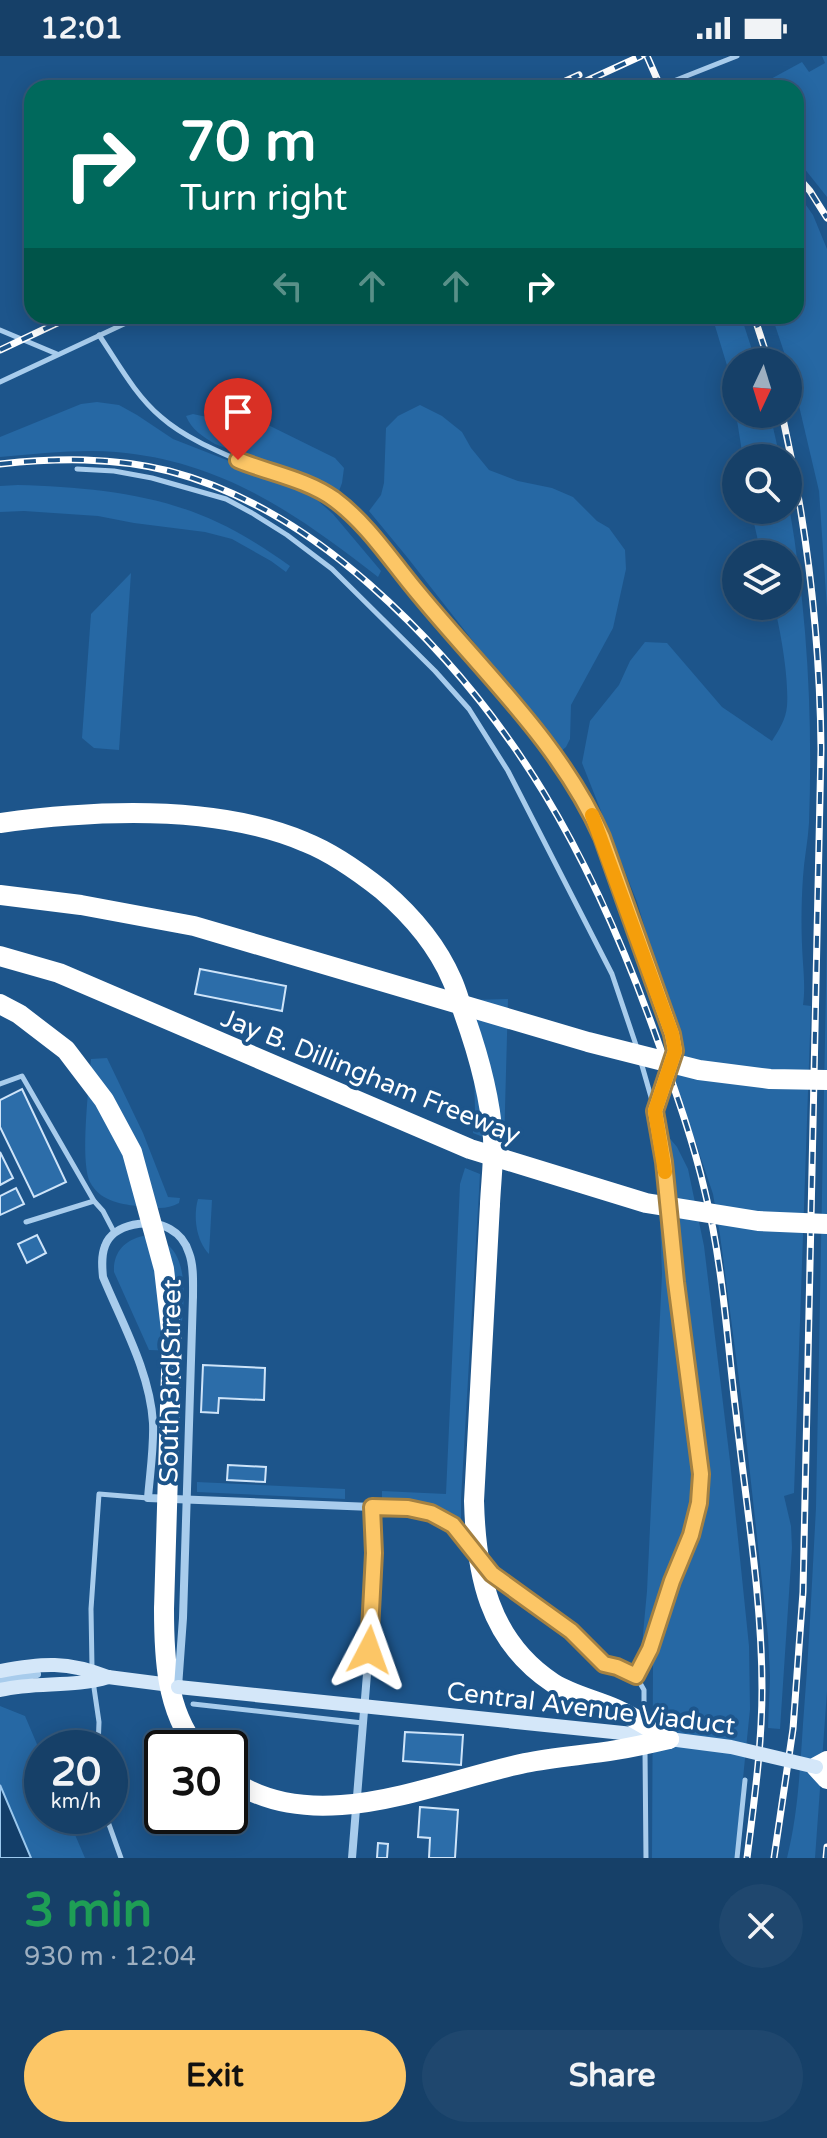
<!DOCTYPE html>
<meta charset="utf-8">
<style>
body{margin:0;font-family:"Varela Round",sans-serif;background:#1f476e;color:#f1f3f6;height:100vh;display:flex;flex-direction:column;font-size:30px;white-space:nowrap}
*{box-sizing:border-box;margin:0}
p{font-size:26px;color:#9eafc0}
.icon{flex:none;width:44px;height:44px;fill:none;stroke:currentColor;stroke-width:2;stroke-linecap:round;stroke-linejoin:round}
.map{position:relative;height:1802px;overflow:hidden}
.side{display:flex;flex-direction:column;background:#164068;flex:1}
.side>*{flex:none}
.hud{position:absolute;left:24px;top:24px;width:780px;height:244px;border-radius:24px;box-shadow:0 4px 20px #0003,0 0 0 2px #35597c;background:#00695c;color:#fff;overflow:hidden}
.needle{width:52px;rotate:184deg}
.controls{position:absolute;left:722px;top:292px;display:grid;gap:16px}
.controls a{display:grid;place-items:center;width:80px;height:80px;border-radius:50%;background:#164068;box-shadow:0 4px 20px #0003,0 0 0 2px #35597c;font-size:40px}
.speed{position:absolute;left:24px;top:1674px;display:flex;gap:16px;font-size:40px;font-weight:700;text-align:center}
.speed>*{display:grid;place-content:center;width:104px;height:104px;border-radius:50%;background:#164068;box-shadow:0 4px 20px #0003,0 0 0 2px #35597c;line-height:1}
.speed small{font-size:20px;font-weight:400}
.speed .limit{border:4px solid #111;border-radius:12px;background:#fff;color:#111}
.pin{position:absolute;display:grid;place-items:center;width:68px;height:68px;color:#fff;margin:-82px -34px;border-radius:50% 50% 50% 0;rotate:-45deg;box-shadow:0 0 8px #0007}
.pin .icon{rotate:45deg}
.me{position:absolute;width:88px;margin:-44px;rotate:4deg;stroke-linejoin:round;filter:drop-shadow(0 0 6px #0008)}
.turn{display:flex;align-items:center;gap:28px;height:168px;padding:0 24px;font-size:36px}
.turn .icon{width:104px;height:104px;stroke-width:2.5}
.turn b{display:block;font-size:56px;line-height:68px}
.lanes{display:flex;align-items:center;height:76px;padding:0 24px;background:#0003;justify-content:center;gap:40px;direction:ltr}
.lanes .off{opacity:.35}
.round{display:grid;place-items:center;flex:none;width:84px;height:84px;border-radius:42px;background:#1f476e}
.summary{display:flex;align-items:center;justify-content:space-between;height:136px;padding:0 24px}
h1{font-size:48px;font-weight:700;line-height:60px;color:#1e9e55}
.action{display:flex;gap:16px;margin-top:auto;padding:16px 24px}
.action a{flex:1;height:92px;border-radius:48px;background:#fcc666;color:#111;font-size:32px;font-weight:700;line-height:92px;text-align:center}
.action a+a{background:#1f476e;color:#f1f3f6}
.status{display:flex;justify-content:space-between;align-items:center;height:56px;padding:0 40px;background:#164068;direction:ltr}
.status svg{height:22px;fill:currentColor}
.map>svg:first-child{display:block}
.green{fill:#2668a4}
.water{fill:#133e69;stroke:#9bc8ee;stroke-width:2}
.building{fill:#2c6da9;stroke:#cee4f9;stroke-width:2}
.lines{fill:none;stroke-linecap:round;stroke-linejoin:round}
.service{stroke:#a8ccec;stroke-width:5}
.minor{stroke:#a8ccec;stroke-width:8}
.secondary{stroke:#d4e7f9;stroke-width:14}
.motorway{stroke:#fff;stroke-width:20}
.rail-casing{stroke:#fff;stroke-width:7}
.rail{stroke:#1d558b;stroke-width:4;stroke-dasharray:12;stroke-linecap:butt}
.minor-bridge{stroke:#a8ccec;stroke-width:8}
.secondary-bridge{stroke:#d4e7f9;stroke-width:14}
.motorway-bridge{stroke:#fff;stroke-width:20}
.route-casing{stroke:#a48142;stroke-width:20}
.route{stroke:#fcc666;stroke-width:14}
.slow{stroke:#f59e0b;stroke-width:14}
.labels{text-anchor:middle;stroke-width:8;stroke-linejoin:round;paint-order:stroke}
.street-label{font-size:26px;fill:#fff;stroke:#1d558b}
</style>
<div class="status"><b>12:01</b><svg viewBox="0 0 49 12"><path d="M0 12V9h3v3zM5 12V6h3v6zM10 12V3h3v9zM15 12V0h3v12zM26 1h20v11H26zM47 4h2v5h-2z"/></svg></div>
<div class="map">
<svg width="827" height="1802" viewBox="0 0 827 1802">
<rect width="100%" height="100%" fill="#1d558b"/>
<g class="green">
<path d="M822,0H827V141L796,102V32H754L802,6L809,16L825,7Z"/>
<path d="M796,135L813,159L827,193V552L819,435L792,320L772,260H796Z"/>
<path d="M712,260H741L756,306H736V355L732,326Z"/>
<path d="M97,346L119,349L137,359L173,383L308,436L333,458L381,515L378,521C297,458 222,405 116,396C78,393 38,398 0,401V381L81,348Z"/>
<path d="M420,349L442,360L462,376L471,392L489,414L518,425L552,432L573,441L597,465L609,472L625,494L626,513L613,572L571,649L570,683L566,691L560,696L407,501L369,455L381,439L384,427L386,372L398,360Z"/>
<path d="M193,358C215,364 237,361 260,365L335,402L344,412L342,427L339,435L215,388C202,380 192,374 186,360Z"/>
<path d="M736,358H770L780,402H743Z"/>
<path d="M18,429C85,431 156,437 217,466C243,478 267,494 290,510L286,516L271,505L232,483L205,476L134,467L98,460L24,455L0,456V430Z"/>
<path d="M788,444C807,551 813,659 809,767C808,785 804,803 803,821C801,849 801,879 803,907C804,922 805,934 803,949L811,950L794,1437L784,1440L791,1470L792,1492L780,1673L768,1672L770,1621L768,1580L743,1354L720,1179L713,1138L672,1016L679,997L677,964L663,932L637,846L582,707L590,665L619,629L630,605L645,586L667,587L722,651L772,685C779,674 786,663 787,650C789,624 781,575 774,550H788V498H761L751,454H788Z"/>
<path d="M131,517L119,694L94,692L82,682L91,558Z"/>
<path d="M827,879V1635L815,1802H787C798,1758 800,1713 803,1668C809,1596 812,1524 816,1452Z"/>
<path d="M508,943L504,1089L473,1077L475,1054L472,944Z"/>
<path d="M107,1002L143,1077L168,1141L180,1142L179,1147C166,1155 151,1151 137,1150C119,1148 99,1144 90,1126C80,1104 89,1030 91,1003Z"/>
<path d="M651,1060L677,1091L688,1113L704,1190L730,1405L749,1590L750,1653L735,1802H652L653,1609L642,1589L647,1535L662,1218L658,1115Z"/>
<path d="M465,1112L480,1118L461,1443V1466C435,1453 410,1448 382,1444V1435L446,1438L460,1128Z"/>
<path d="M198,1143L212,1144L209,1198C196,1185 193,1160 198,1143Z"/>
<path d="M143,1180C149,1182 157,1183 162,1185C195,1202 181,1265 179,1295L149,1294L114,1216C113,1196 125,1184 143,1180Z"/>
<path d="M197,1426L345,1433V1443L197,1436Z"/>
<path d="M0,1650L25,1660L42,1700V1760H67L85,1802H31L0,1729Z"/>
</g>
<path class="water" d="M0,1729L31,1802H0Z"/>
<g class="building">
<path d="M200,913L286,930L282,955L195,938Z"/>
<path d="M22,1033L66,1126L34,1141L0,1071V1044Z"/>
<path d="M0,1096L13,1122L0,1129Z"/>
<path d="M16,1132L24,1148L0,1159V1140Z"/>
<path d="M37,1179L46,1197L27,1207L18,1188Z"/>
<path d="M203,1309L265,1312L264,1344L219,1342L218,1357L201,1356Z"/>
<path d="M228,1409L266,1411L265,1426L227,1424Z"/>
<path d="M405,1676L463,1679L461,1709L403,1705Z"/>
<path d="M420,1751L458,1754L455,1802H429L430,1782L418,1781Z"/>
<path d="M378,1787L388,1788L387,1802H377Z"/>
</g>
<g class="lines">
<g class="service">
<path d="M656,32L737,0"/>
<path d="M0,274L57,298"/>
<path d="M99,279C118,307 135,339 161,361C186,383 222,397 252,410C278,421 307,425 331,441C369,466 392,505 420,540C484,616 561,689 602,781L672,978L675,995L672,1003"/>
<path d="M0,326L141,260"/>
<path d="M77,413L114,415L152,422L226,443L252,457L287,479L332,513L435,615L469,653L508,715L612,918L637,992"/>
<path d="M641,1006L655,1055L668,1145"/>
<path d="M0,1028L22,1020L94,1145L103,1155L114,1176"/>
<path d="M656,1052L668,1012"/>
<path d="M26,1166L94,1145"/>
<path d="M372,1451C399,1452 433,1450 454,1471C460,1476 465,1485 471,1491"/>
<path d="M489,1515L571,1575L604,1608L617,1611L636,1620L644,1634V1661"/>
<path d="M92,1611L91,1553L99,1438L148,1442"/>
<path d="M636,1620L650,1593L672,1525L691,1479L699,1447L701,1418L669,1155"/>
<path d="M93,1625L99,1666L98,1692"/>
<path d="M193,1648L363,1667"/>
<path d="M645,1695L646,1802"/>
<path d="M106,1760L121,1802"/>
<path d="M737,1802L745,1724"/>
</g>
<g class="minor">
<path d="M193,1240C193,1226 194,1210 189,1197C186,1187 179,1178 170,1173C151,1162 113,1167 105,1190C101,1200 102,1211 103,1221C122,1267 150,1316 153,1367C154,1391 150,1417 148,1442L372,1451L374,1497L371,1569L352,1802"/>
<path d="M0,1625L37,1618"/>
</g>
<path class="secondary" d="M108,1621L178,1630"/>
<g class="motorway">
<path d="M0,767C95,754 215,748 305,786C333,797 358,815 382,834C410,858 437,889 452,924C457,935 460,947 464,958C478,997 490,1040 493,1082C494,1103 491,1126 490,1148"/>
<path d="M164,1553C164,1600 166,1654 197,1692"/>
<path d="M827,1705L816,1711L827,1723"/>
</g>
<g class="rail-casing">
<g id="rail">
<path d="M647,0L661,32"/>
<path d="M550,32L579,19"/>
<path d="M571,32L641,0"/>
<path d="M796,119L810,135L827,162"/>
<path d="M754,260L769,306"/>
<path d="M0,294L72,260"/>
<path d="M0,408C57,402 113,401 169,415C245,435 311,477 369,528C514,656 593,803 657,983C675,1034 693,1084 705,1136C723,1209 727,1284 736,1357C746,1449 762,1541 762,1633C762,1690 754,1746 747,1802"/>
<path d="M774,1802L793,1673L803,1536L821,693C820,580 807,469 782,358"/>
<path d="M826,1802L827,1791"/>
</g>
</g>
<use href="#rail" class="rail"/>
<path class="minor-bridge" d="M178,1631L183,1562L193,1240"/>
<g class="secondary-bridge">
<path d="M0,1615C43,1607 67,1605 108,1621"/>
<path d="M178,1631L623,1677L731,1691L816,1711"/>
<path d="M0,1634C36,1625 73,1632 108,1621"/>
</g>
<g class="motorway-bridge">
<path d="M0,839L81,849L194,870L588,986L699,1014L770,1023L827,1024"/>
<path d="M0,900L59,917L470,1093L646,1147L758,1165L827,1168"/>
<path d="M0,948L19,958L66,994L104,1044L132,1096L164,1213L172,1283L164,1553"/>
<path d="M490,1148L474,1445C476,1517 488,1584 553,1627C572,1639 596,1644 616,1653C634,1661 652,1673 669,1683"/>
<path d="M230,1723C315,1783 434,1726 525,1707C555,1701 586,1699 616,1694C634,1691 652,1687 669,1683"/>
</g>
</g>
<g class="lines">
<g class="route-casing">
<path id="route" d="M238,404C269,417 306,423 334,443C369,469 391,505 419,538C483,616 561,688 602,781L672,978L675,995L655,1055L664,1106L676,1226L701,1418L699,1447L691,1479L672,1525L650,1593L636,1620L617,1611L604,1608L571,1575L492,1518L453,1469L431,1457L408,1452L372,1451L374,1497L369,1594"/>
</g>
<use href="#route" class="route"/>
<path class="slow" d="M592,759L672,978L675,995L655,1055L665,1116"/>
</g>
<g class="labels">
<g class="street-label">
<text transform="translate(371 1020) rotate(22)" y="9">Jay B. Dillingham Freeway</text>
<text transform="translate(170 1325) rotate(-89)" y="9">South 3rd Street</text>
<text transform="translate(591 1652) rotate(7)" y="9">Central Avenue Viaduct</text>
</g>
</g>
</svg>
<div class="controls">
<a><svg class="needle" viewBox="-14 -14 28 28"><path d="M0-13l5 13h-10z" fill="#e53935"/><path d="M0 13l5-13h-10z" fill="#9eafc0"/></svg></a>
<a><svg class="icon" aria-label="search" viewBox="0 0 24 24"><circle cx="10" cy="10" r="6"/><path d="M15 15l6 6"/></svg></a>
<a><svg class="icon" aria-label="layers" viewBox="0 0 24 24"><path d="M12 4l9 5-9 5-9-5zM3 14l9 5 9-5"/></svg></a>
</div>
<div class="speed"><div>20<small>km/h</small></div><div class="limit">30</div></div>
<div class="pin" style="left:238px;top:404px;background:#d93025"><svg class="icon" aria-label="arrive" viewBox="0 0 24 24"><path d="M6 21V4h12l-3 4 3 4H6"/></svg></div>
<svg class="me" style="left:369px;top:1594px" viewBox="-20 -20 40 40"><path d="M0-17L14 15 0 8-14 15z" fill="#fcc666" stroke="#fff" stroke-width="4"/></svg>
<div class="hud">
<div class="turn"><svg class="icon" aria-label="right" viewBox="0 0 24 24"><path d="M7 20v-9h11M14 6l5 5-5 5"/></svg><div><b>70 m</b>Turn right</div></div>
<div class="lanes"><svg class="icon off" aria-label="left" viewBox="0 0 24 24"><path d="M17 20v-9H6M10 6l-5 5 5 5"/></svg><svg class="icon off" aria-label="ahead" viewBox="0 0 24 24"><path d="M12 20V5M6 11l6-6 6 6"/></svg><svg class="icon off" aria-label="ahead" viewBox="0 0 24 24"><path d="M12 20V5M6 11l6-6 6 6"/></svg><svg class="icon" aria-label="right" viewBox="0 0 24 24"><path d="M7 20v-9h11M14 6l5 5-5 5"/></svg></div>
</div>
</div>
<section class="side">
<div class="summary"><div><h1>3 min</h1><p>930 m · 12:04</p></div><a class="round"><svg class="icon" aria-label="close" viewBox="0 0 24 24"><path d="M6 6l12 12M18 6L6 18"/></svg></a></div>
<div class="action"><a>Exit</a><a>Share</a></div>
</section>
